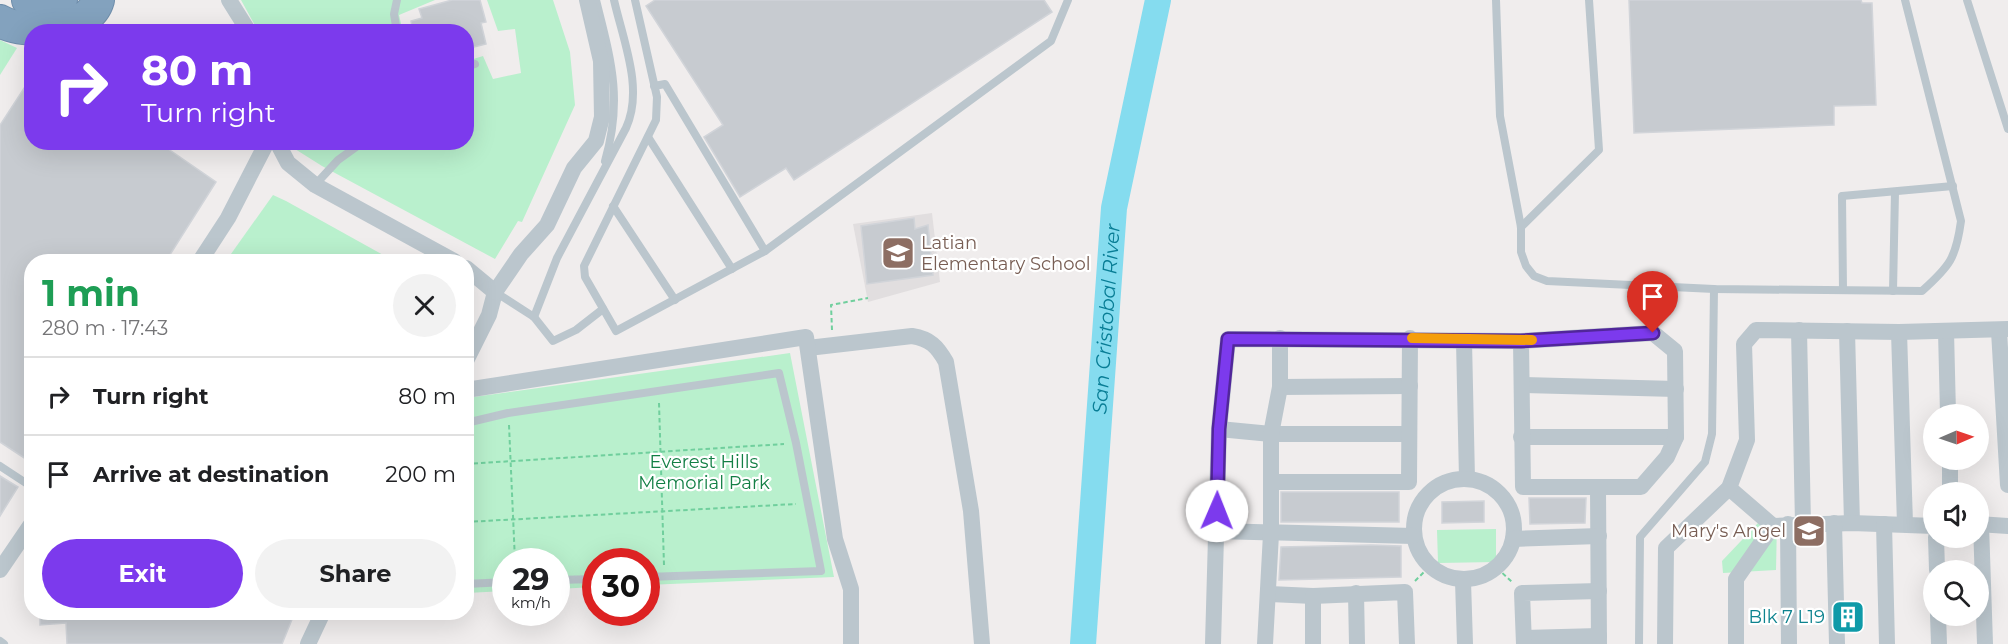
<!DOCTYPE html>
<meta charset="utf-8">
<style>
body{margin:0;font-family:Montserrat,sans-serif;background:#f2f2f2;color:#202124;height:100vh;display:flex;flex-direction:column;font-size:22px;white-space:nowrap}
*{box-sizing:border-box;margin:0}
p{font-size:20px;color:#757577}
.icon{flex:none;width:33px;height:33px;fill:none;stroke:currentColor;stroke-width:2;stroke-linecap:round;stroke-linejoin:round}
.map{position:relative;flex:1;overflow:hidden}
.drawer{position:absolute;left:24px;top:254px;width:450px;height:366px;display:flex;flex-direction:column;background:#fff;border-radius:24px;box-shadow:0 6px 24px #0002}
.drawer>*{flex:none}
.hud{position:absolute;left:24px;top:24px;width:450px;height:126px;border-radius:24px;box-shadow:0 6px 24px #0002;background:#7c3aed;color:#fff;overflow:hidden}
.needle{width:39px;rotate:88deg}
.controls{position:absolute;left:1923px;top:404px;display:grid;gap:12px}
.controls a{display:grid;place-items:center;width:66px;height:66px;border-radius:50%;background:#fff;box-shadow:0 6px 24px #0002;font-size:30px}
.speed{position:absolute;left:492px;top:548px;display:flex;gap:12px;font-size:30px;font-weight:700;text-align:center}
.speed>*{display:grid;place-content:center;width:78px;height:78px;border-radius:50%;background:#fff;box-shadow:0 6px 24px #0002;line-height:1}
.speed small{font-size:15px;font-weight:400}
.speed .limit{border:9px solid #d22;background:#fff;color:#111}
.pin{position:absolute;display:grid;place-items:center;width:51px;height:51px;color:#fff;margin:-62px -26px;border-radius:50% 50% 50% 0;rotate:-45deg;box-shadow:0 0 6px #0007}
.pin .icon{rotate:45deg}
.me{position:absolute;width:66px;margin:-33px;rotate:1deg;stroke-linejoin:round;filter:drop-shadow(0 0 4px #0008)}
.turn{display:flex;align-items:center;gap:21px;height:126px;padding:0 18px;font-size:27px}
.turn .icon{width:78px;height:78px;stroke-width:2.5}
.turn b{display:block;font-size:42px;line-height:51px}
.round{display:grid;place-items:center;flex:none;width:63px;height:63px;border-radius:32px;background:#f2f2f2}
.overview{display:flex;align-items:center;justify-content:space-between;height:102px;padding:0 18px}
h1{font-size:36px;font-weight:700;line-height:45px;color:#1e9e55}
.button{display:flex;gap:12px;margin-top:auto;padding:12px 18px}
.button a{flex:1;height:69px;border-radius:36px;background:#7c3aed;color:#fff;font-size:24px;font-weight:700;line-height:69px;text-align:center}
.button a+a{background:#f2f2f2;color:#202124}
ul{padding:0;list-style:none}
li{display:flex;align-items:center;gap:18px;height:78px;padding:0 18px;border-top:2px solid #e0e0e0}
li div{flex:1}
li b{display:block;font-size:22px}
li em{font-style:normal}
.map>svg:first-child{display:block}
.education{fill:#e1dedf}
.green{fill:#b9f0cd}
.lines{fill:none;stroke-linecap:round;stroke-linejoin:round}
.river{stroke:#85dcef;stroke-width:26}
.building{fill:#c7cbd0;stroke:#d1d4d9;stroke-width:1.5}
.highway-casing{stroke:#6e8daa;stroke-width:34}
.path{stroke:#70cf9d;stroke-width:2;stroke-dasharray:4.5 3;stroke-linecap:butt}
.lane{stroke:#bbc6cd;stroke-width:8}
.street{stroke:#bbc6cd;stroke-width:16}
.highway{stroke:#83a2be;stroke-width:32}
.route-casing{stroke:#51269a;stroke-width:15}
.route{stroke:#7c3aed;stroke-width:10}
.slow{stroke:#f59e0b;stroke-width:10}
.labels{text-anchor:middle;stroke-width:4.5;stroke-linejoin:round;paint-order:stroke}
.education-label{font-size:18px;fill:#785e54;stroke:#fff;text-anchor:start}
.park-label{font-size:18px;fill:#137f45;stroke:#fff}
.culture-label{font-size:18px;fill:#0d838f;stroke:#fff;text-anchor:end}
.water-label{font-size:20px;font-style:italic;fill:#087d95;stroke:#fff}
</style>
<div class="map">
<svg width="2008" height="644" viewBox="0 0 2008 644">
<rect width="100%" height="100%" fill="#f0eded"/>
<path class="education" d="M932,213L940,282L868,302L853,224Z"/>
<g class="green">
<path d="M241,0H435L399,15L403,32L258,31Z"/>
<path d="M487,0H553L570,52L575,105L522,222L518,221L495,259L322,166L295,149L292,143L466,142L467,61L483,56L493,79L521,73L515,29L498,31Z"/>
<path d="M0,40L17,48L0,75Z"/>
<path d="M273,195L286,201L394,261H226Z"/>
<path d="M790,353L834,577L647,585L646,561H596L595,587L557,589L556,561H506L505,591L467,593L466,398Z"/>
<path d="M1777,521L1776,570L1723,573L1722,561L1759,522Z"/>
<path d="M1496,529V562L1438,563L1437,530Z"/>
</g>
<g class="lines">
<path class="river" id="s1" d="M1083,644L1114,208L1158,0"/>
</g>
<g class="building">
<path d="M452,0H480L486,22L481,23L486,44L466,49V32H413L411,21L422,18L419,9Z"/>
<path d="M655,0H1044L1052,12L794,180L786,168L740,197L704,137L723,125L646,6Z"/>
<path d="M1629,0H1861L1862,3H1872L1876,105L1834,106V125L1634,133Z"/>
<path d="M32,76V142H158L216,182L166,261H32V463L0,442V125Z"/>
<path d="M914,218L915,229L928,225L933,275L867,284L861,226Z"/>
<path d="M0,476L18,487L0,516Z"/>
<rect x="1281" y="492" width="118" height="30"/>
<path d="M1529,498H1586L1585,523L1530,524Z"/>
<path d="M1484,501V522L1442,523V502Z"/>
<path d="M1371,545L1401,546V577L1279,580L1281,547Z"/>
<path d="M1857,604V628H1847V605Z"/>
<path d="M40,612H295L282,644H67L66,623L40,625Z"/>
</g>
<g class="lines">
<g class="highway-casing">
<g id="highway">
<path d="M28,0L41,3L61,0"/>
<path d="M0,21C25,35 89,33 98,0"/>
</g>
</g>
<g class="path">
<path d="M832,330L831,305L868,298"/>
<path d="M659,403L664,565"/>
<path d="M509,425L515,561"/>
<path d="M466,464L784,444"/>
<path d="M1421,492L1426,496"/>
<path d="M1506,502L1511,497"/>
<path d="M466,522L796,504"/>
<path d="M1497,568L1512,582"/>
<path d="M1415,581L1429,567"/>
</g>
<g class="lane">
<path d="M397,0L394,14L397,32"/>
<path d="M596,0C611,60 623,99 605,161"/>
<path d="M635,0L657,97L656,120L584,266L585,277L616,331L765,251L1051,41L1068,0"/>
<path d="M1496,0L1500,116L1521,227V252L1526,266L1534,276L1547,281L1714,289L1922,291C1950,266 1956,258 1961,221L1905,0"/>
<path d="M1967,0L2008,129"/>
<path d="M466,67L475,64"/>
<path d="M654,86L665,84L765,251"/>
<path d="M648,137L732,269"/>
<path d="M315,185L338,160L363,142"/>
<path d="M613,206L675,300"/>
<path d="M1521,227L1599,150L1589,0"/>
<path d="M1843,290L1842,196L1953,186"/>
<path d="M1893,291L1895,192"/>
<path d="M495,292L534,317L553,341L576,330L603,309"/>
<path d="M534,317L557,258L626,128C644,89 623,40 614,0"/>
<path d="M466,423L508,413L779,373L796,443L821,571L646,577"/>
<path d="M0,466L32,487"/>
<path d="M556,580L596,579"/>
<path d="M466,584L506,582"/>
<path d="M0,641L4,644"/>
<path d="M1639,644L1640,537L1705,462L1712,434L1714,289"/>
</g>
<g class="street">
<path d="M229,0L249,32"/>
<path d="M277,142L288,163L315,185L454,261"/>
<path d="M200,261L228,218L267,142"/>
<path d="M466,268L495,292L489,315L466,361"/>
<path d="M495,292L521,254L547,225L574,168L596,141L602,117L601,61L587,0"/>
<path d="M1799,330L1803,524"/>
<path d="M1847,331L1852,523"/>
<path d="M1946,331L1948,414"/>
<path d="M1999,331L2008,485"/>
<path d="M1899,332L1905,524"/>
<path d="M1464,341L1467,479"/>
<path d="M808,348L912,336C930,339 937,346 946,362L971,511L982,644"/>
<path d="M1522,385L1676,389"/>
<path d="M1280,387L1410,386"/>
<path d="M466,390L806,337L835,539L851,589V644"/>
<path d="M1219,429L1271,434H1408"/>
<path d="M1521,437H1676"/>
<path d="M1950,459V492"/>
<circle cx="1464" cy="529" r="50"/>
<path d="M1273,482H1409L1410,338"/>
<path d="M1598,488L1599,644"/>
<path d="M1729,488L1773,526L1852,523L1934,526"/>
<path d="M1834,523L1837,644"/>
<path d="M1788,524L1789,644"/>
<path d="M1884,524L1887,644"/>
<path d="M1978,524L2008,526"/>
<path d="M1981,524L1985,644"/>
<path d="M1217,531L1413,536"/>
<path d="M1936,537L1937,570"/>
<path d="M1513,539L1599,536"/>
<path d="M0,570L32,523"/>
<path d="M1463,581L1465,644"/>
<path d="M1356,593L1357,644"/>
<path d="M1269,594L1313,596L1405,592L1407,644"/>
<path d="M1313,596V644"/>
<path d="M1938,615L1939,644"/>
<path d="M1524,638L1599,636"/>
<path d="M308,644L323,612"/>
<path d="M1213,644L1219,429L1228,339L1521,341L1653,333L1675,351L1676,437L1667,457L1641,487H1523L1521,341"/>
<path d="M1265,644L1271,534V434L1280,387V338"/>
<path d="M1524,644L1522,593L1599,591"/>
<path d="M1665,644L1666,548L1729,488L1747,440L1744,344L1756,330L1899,332L2008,329"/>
<path d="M1736,644V579L1773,526"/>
</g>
<use href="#highway" class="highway"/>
</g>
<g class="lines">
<g class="route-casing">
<path id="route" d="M1217,511L1219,429L1228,339L1521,341L1653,333"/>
</g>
<use href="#route" class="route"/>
<path class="slow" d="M1412,338L1532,340"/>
</g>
<defs>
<g id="school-square" transform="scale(1.725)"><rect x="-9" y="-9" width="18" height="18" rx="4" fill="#8d6e63" stroke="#fff"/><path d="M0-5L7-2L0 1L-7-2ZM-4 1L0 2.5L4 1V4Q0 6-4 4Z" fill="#fff"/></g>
<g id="building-square" transform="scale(1.725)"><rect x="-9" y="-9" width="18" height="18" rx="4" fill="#0f9aa8" stroke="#fff"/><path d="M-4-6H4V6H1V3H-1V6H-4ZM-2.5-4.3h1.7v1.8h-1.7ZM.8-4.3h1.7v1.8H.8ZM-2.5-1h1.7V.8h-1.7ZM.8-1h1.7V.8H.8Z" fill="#fff"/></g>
</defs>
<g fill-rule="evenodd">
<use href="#school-square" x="898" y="253"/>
<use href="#school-square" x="1809" y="531"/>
<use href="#building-square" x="1848" y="617"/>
</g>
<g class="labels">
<g class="education-label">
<text x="921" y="249">Latian<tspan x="921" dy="21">Elementary School</tspan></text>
<text x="1786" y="537" text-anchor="end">Mary's Angel</text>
</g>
<g class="park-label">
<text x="704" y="468">Everest Hills<tspan x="704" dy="21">Memorial Park</tspan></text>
</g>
<g class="culture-label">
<text x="1825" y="623">Blk 7 L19</text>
</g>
<g class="water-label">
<text dy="7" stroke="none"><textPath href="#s1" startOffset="326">San Cristobal River</textPath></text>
</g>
</g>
</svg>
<div class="controls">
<a><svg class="needle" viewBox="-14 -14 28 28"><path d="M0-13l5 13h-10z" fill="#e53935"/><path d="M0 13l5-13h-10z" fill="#757577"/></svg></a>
<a><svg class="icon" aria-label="sound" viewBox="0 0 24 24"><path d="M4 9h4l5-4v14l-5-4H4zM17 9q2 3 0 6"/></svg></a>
<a><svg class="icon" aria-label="search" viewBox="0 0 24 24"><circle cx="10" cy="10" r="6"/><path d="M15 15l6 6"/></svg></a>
</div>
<div class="speed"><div>29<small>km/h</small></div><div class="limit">30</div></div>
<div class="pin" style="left:1653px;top:333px;background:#d93025"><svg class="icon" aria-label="arrive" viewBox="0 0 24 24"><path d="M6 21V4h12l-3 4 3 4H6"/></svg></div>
<svg class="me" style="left:1217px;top:511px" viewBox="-20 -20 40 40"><circle r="19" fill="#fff"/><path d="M0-13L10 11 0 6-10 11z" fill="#7c3aed"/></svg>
<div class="hud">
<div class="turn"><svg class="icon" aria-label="right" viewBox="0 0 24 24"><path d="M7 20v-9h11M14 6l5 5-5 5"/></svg><div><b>80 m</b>Turn right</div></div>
</div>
<section class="drawer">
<div class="overview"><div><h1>1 min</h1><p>280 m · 17:43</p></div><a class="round"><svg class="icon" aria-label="close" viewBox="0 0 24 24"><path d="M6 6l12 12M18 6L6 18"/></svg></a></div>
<ul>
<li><svg class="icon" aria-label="right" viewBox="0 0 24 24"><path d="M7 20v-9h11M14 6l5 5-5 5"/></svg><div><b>Turn right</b></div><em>80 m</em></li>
<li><svg class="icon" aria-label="arrive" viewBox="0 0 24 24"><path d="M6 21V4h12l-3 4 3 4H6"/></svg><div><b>Arrive at destination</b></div><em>200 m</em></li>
</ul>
<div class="button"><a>Exit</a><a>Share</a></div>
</section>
</div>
